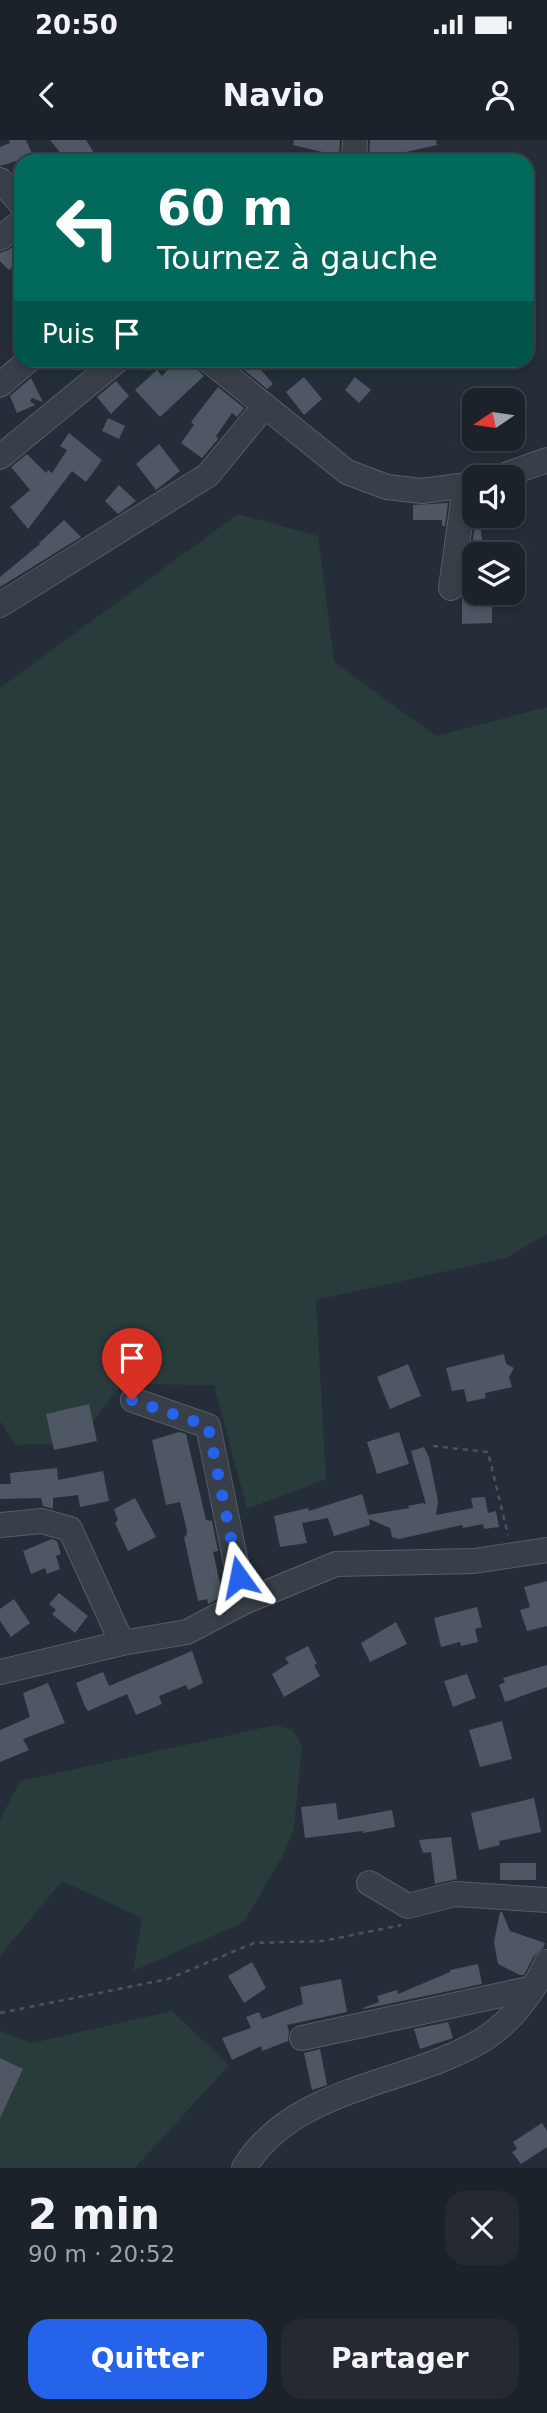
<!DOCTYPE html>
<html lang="fr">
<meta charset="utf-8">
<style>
body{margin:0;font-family:"DejaVu Sans",sans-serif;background:#252a32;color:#f1f3f6;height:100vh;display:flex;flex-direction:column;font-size:26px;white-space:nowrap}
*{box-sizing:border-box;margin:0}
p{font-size:23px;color:#a0a4a8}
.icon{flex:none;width:38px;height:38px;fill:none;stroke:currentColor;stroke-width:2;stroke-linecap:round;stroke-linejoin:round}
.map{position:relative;height:2028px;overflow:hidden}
.sheet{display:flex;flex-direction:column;background:#1c222a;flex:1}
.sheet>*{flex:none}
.guide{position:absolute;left:14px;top:14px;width:520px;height:214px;border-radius:21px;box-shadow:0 4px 10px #0003,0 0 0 2px #3a3f47;background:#00695c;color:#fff;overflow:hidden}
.needle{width:46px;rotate:257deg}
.tools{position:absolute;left:462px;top:248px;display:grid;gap:14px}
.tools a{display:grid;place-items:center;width:63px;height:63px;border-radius:14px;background:#1c222a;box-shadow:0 4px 10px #0003,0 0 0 2px #3a3f47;font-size:35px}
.pin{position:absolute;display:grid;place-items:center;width:60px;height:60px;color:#fff;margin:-72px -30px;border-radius:50% 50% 50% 0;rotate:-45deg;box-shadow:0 0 7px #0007}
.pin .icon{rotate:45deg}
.me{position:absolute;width:77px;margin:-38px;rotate:348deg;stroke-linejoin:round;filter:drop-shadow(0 0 5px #0008)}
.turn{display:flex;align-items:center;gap:24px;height:147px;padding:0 28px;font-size:32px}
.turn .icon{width:91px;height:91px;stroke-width:2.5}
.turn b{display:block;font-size:49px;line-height:60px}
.then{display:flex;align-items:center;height:66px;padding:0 28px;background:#0003;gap:14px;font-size:26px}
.round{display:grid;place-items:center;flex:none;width:74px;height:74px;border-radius:21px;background:#252a32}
.headline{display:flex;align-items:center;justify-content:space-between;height:119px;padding:0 28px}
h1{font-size:42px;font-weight:700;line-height:52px}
.action{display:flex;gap:14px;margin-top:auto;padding:14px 28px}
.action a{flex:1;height:80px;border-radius:21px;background:#2563eb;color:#fff;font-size:28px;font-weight:700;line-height:80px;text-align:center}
.action a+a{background:#252a32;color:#f1f3f6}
.status{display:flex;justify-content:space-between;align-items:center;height:49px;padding:0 35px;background:#1c222a;direction:ltr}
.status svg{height:19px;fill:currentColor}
header{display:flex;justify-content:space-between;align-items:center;height:91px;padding:0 28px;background:#1c222a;font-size:32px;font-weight:700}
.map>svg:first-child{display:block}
.green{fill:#2a3b3b}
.building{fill:#4e5763}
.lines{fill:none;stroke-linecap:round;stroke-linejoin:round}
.minor-casing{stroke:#575d66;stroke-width:26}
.path{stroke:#475658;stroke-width:2.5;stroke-dasharray:5 5;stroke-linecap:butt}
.minor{stroke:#383f48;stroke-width:24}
.route{stroke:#2563eb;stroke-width:12;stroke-dasharray:0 21.6}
</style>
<div class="status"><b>20:50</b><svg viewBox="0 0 49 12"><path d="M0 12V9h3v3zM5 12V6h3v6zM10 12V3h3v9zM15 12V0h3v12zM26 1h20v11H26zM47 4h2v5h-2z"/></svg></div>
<header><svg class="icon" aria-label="back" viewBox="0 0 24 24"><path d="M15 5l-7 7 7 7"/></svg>Navio<svg class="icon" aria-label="person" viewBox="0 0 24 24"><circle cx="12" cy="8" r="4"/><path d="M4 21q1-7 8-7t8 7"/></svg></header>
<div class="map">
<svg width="547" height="2028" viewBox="0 0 547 2028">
<rect width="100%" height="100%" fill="#252d38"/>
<g class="green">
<path d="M238,374L318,396L334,522L436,596L547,567V1094L506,1118L316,1160L326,1339L247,1369L214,1245L122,1244L76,1303L16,1305L0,1281V548Z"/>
<path d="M276,1585L293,1590L302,1606L294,1689L283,1715L244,1782L133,1831L142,1778L62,1741L0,1816V1680L20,1641Z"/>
<path d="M172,1871L229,1925L135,2028H0V1891L32,1903Z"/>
</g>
<g class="building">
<path d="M9,0H26L33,16L0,26V7L10,3Z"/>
<path d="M50,0H86L99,21H67Z"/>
<path d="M294,0H340L339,16L293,5Z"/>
<path d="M370,0H436L437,5L397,14L396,21H369Z"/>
<path d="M17,104L21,108V120L9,130L0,121V113L8,110Z"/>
<path d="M177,220H194V226L204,236L160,277L135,250L157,230L162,236Z"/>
<path d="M238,220H253L273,244L267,249L236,223Z"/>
<path d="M304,237L322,259L304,275L286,252Z"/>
<path d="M355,237L371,250L359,263L345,250Z"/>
<path d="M31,238L43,262L32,258L30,261L35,265L17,273L10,256Z"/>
<path d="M116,241L129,256L111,274L97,257Z"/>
<path d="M218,247L244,268L237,277L232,273L216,296L218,299L202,318L181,303L194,285L191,282Z"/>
<path d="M108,278L125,286L119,299L102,291Z"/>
<path d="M69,293L102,320L86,342L72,331L28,389L10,367L30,350L11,327L27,314L46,333L48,330L52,333L67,310L60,306Z"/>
<path d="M159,304L180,331L156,350L136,324Z"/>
<path d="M119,345L136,361L118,374L105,361Z"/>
<path d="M448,363L445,386H442V380H413V365Z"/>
<path d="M476,376H478V383H480L484,415H471Z"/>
<path d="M64,380L81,397L0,447V437L40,404L39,403Z"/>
<path d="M464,453H492V483L462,484V458Z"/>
<path d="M504,1214L506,1224L514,1228L509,1237L512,1247L485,1253L486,1258L467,1262L464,1249L452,1251L446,1228Z"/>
<path d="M408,1224L421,1256L390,1269L377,1237Z"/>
<path d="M89,1264L97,1301L54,1310L46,1274Z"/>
<path d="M179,1292L186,1294L206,1380L212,1381L218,1411L213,1412L223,1456L208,1464L207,1459L198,1461L184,1397L186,1396L187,1391L180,1362L166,1365L152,1300Z"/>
<path d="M399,1292L409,1324L377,1334L367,1302Z"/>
<path d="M424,1307L429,1317L438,1361L436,1375L473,1368L471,1358L485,1357L488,1373L496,1371L499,1387L484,1389L483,1384L463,1388L462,1385L399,1399L392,1397L390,1388L369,1379L370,1385L334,1396L328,1378L302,1383L307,1403L280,1407L274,1376L308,1368L309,1371L362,1354L368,1375L409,1368L408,1366L423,1363L426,1364L411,1311Z"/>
<path d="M57,1328L58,1340L103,1331L109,1361L80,1367L78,1355L53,1358V1369L43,1366L41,1358L0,1359V1344H11L10,1333Z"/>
<path d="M135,1358L156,1397L128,1411L115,1383L118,1380L114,1369Z"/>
<path d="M52,1399L57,1401L61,1414L56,1416L60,1429L47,1434L45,1428L31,1434L23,1411Z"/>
<path d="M547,1441V1486L527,1491L520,1470L530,1467L524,1447Z"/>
<path d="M59,1453L88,1476L75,1493L52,1474L56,1470L49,1464Z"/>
<path d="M14,1459L30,1483L11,1497L0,1481V1469Z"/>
<path d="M477,1467L482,1487L475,1489L478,1502L461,1506L460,1502L441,1507L434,1478Z"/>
<path d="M396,1482L407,1504L370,1522L361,1503Z"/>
<path d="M308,1506L317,1524L314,1525L320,1536L284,1557L272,1534L289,1523L285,1518Z"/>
<path d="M192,1511L203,1543L188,1550L186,1545L159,1556L162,1564L136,1575L127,1554L88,1571L85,1567L76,1543L103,1532L109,1546Z"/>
<path d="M547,1525V1547L505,1562L499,1545L505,1542L503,1538Z"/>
<path d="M467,1534L476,1558L453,1567L444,1541Z"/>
<path d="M48,1543L65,1583L23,1599L29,1610L0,1622V1590L30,1577L23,1553Z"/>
<path d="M502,1581L512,1619L480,1627L469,1590Z"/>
<path d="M534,1658L541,1692L499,1701L500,1705L479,1710L471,1673Z"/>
<path d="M336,1663L338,1680L392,1670L395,1687L363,1693V1691L305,1698L301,1667Z"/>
<path d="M451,1697L457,1739L435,1744L431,1712L423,1713L419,1700Z"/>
<rect x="500" y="1723" width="36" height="17"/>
<path d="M500,1772H502L510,1791L545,1803L543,1808L534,1816L524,1835H520L498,1824L494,1802Z"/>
<path d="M252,1822L266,1848L244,1863L228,1836Z"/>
<path d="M478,1824L482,1844L364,1869L363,1868L379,1862L377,1856L397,1850L398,1854L450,1832V1830Z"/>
<path d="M341,1839L347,1872L287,1885L289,1891L288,1901L262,1911L261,1906L232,1920L222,1898L251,1888L246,1877L259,1872L262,1879L303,1864L300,1847Z"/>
<path d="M448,1882L453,1898L420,1909L414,1889Z"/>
<path d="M320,1909L327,1945L312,1950L304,1913Z"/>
<path d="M0,1918L23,1929L0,1978Z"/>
<path d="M542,1983L547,1991V2007L521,2024L512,2012L517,2009L513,2002Z"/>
</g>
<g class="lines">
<g class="minor-casing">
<g id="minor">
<path d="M354,21L355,0"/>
<path d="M0,40L21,64"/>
<path d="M0,98L21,82"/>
<path d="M208,220L347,332L387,347L422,351L474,344"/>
<path d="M0,245L29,220"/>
<path d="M0,317L118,220"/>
<path d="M497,338L547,320"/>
<path d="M451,448L465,347"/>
<path d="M0,465L208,335L264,267"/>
<path d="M133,1260L208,1286L244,1462"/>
<path d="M0,1385L42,1381L70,1389L122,1503"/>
<path d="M0,1532L122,1503L187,1492L244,1462L336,1424L474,1421L547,1410"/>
<path d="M369,1743L408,1766L455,1754L547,1760"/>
<path d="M302,1898L533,1848"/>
<path d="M244,2028C294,1945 410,1945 484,1899C511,1882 534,1852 547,1822"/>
</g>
</g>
<g class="path">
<path d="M433,1306L488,1312L508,1395"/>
<path d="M0,1873L168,1839L254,1803L323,1801L401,1785"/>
</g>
<use href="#minor" class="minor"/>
</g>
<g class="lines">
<path class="route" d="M132,1260L208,1286L239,1437"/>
</g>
</svg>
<div class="tools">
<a><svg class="needle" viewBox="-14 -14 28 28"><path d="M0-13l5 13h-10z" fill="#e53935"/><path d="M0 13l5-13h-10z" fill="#a0a4a8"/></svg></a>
<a><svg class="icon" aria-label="sound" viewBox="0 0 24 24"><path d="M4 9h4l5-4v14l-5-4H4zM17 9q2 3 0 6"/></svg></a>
<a><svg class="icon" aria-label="layers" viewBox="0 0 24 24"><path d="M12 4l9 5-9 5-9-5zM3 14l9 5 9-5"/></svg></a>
</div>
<div class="pin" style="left:132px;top:1260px;background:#d93025"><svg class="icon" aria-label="arrive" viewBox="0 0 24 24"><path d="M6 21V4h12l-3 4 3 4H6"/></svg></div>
<svg class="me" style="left:239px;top:1437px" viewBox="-20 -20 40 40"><path d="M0-17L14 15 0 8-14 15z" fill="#2563eb" stroke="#fff" stroke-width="4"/></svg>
<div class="guide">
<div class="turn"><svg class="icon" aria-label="left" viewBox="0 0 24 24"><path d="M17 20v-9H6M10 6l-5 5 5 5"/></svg><div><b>60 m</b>Tournez à gauche</div></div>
<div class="then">Puis<svg class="icon" aria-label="arrive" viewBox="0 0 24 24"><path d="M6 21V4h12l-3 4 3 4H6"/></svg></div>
</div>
</div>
<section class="sheet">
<div class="headline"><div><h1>2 min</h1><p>90 m · 20:52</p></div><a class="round"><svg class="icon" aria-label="close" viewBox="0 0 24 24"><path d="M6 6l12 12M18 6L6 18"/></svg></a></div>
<div class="action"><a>Quitter</a><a>Partager</a></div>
</section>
